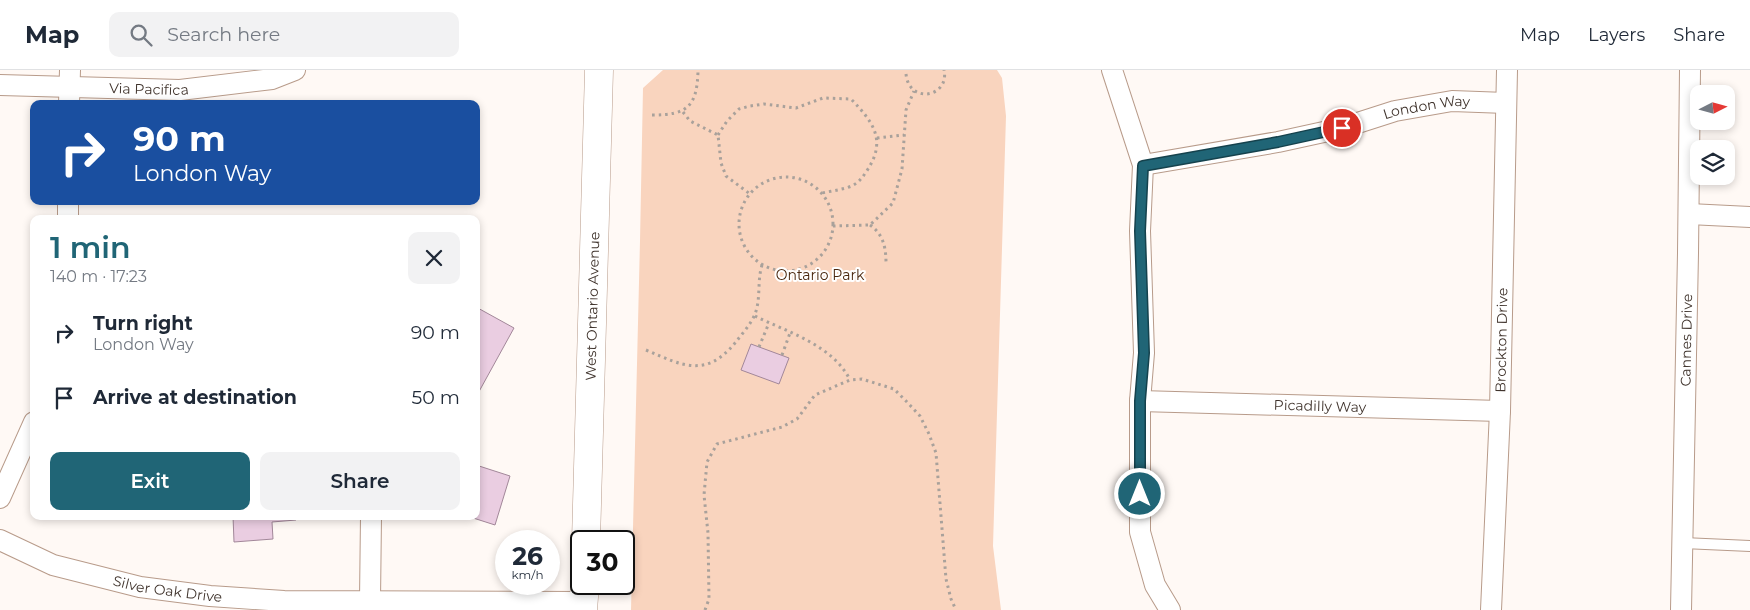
<!DOCTYPE html>
<meta charset="utf-8">
<style>
body{margin:0;font-family:Montserrat,sans-serif;background:#f2f2f3;color:#1f2937;height:100vh;display:flex;flex-direction:column;font-size:19px;white-space:nowrap}
*{box-sizing:border-box;margin:0}
p{font-size:16px;color:#747a83}
.icon{flex:none;width:28px;height:28px;fill:none;stroke:currentColor;stroke-width:2;stroke-linecap:round;stroke-linejoin:round}
.map{position:relative;flex:1;overflow:hidden}
.side{position:absolute;left:30px;top:145px;width:450px;height:305px;display:flex;flex-direction:column;background:#fff;border-radius:10px;box-shadow:0 2px 8px #0003}
.side>*{flex:none}
.guide{position:absolute;left:30px;top:30px;width:450px;height:105px;border-radius:10px;box-shadow:0 2px 8px #0003;background:#1a4fa0;color:#fff;overflow:hidden}
.needle{width:32px;rotate:84deg}
.tools{position:absolute;left:1690px;top:15px;display:grid;gap:10px}
.tools a{display:grid;place-items:center;width:45px;height:45px;border-radius:10px;background:#fff;box-shadow:0 2px 8px #0003;font-size:25px}
.speed{position:absolute;left:495px;top:460px;display:flex;gap:10px;font-size:25px;font-weight:700;text-align:center}
.speed>*{display:grid;place-content:center;width:65px;height:65px;border-radius:50%;background:#fff;box-shadow:0 2px 8px #0003;line-height:1}
.speed small{font-size:12px;font-weight:400}
.speed .limit{border:2px solid #111;border-radius:8px;background:#fff;color:#111}
.pin{position:absolute;display:grid;place-items:center;width:42px;height:42px;color:#fff;margin:-21px;border:2px solid #fff;border-radius:50%;box-shadow:0 1px 5px #0007}
.me{position:absolute;width:55px;margin:-28px;rotate:0deg;stroke-linejoin:round;filter:drop-shadow(0 0 4px #0008)}
.turn{display:flex;align-items:center;gap:18px;height:105px;padding:0 20px;font-size:22px}
.turn .icon{width:65px;height:65px;stroke-width:2.5}
.turn b{display:block;font-size:35px;line-height:42px}
.round{display:grid;place-items:center;flex:none;width:52px;height:52px;border-radius:10px;background:#f2f2f3}
.head{display:flex;align-items:center;justify-content:space-between;height:85px;padding:0 20px}
h1{font-size:30px;font-weight:600;line-height:38px;color:#206576}
.action{display:flex;gap:10px;margin-top:auto;padding:10px 20px}
.action a{flex:1;height:58px;border-radius:10px;background:#206576;color:#fff;font-size:20px;font-weight:600;line-height:58px;text-align:center}
.action a+a{background:#f2f2f3;color:#1f2937}
ul{padding:0;list-style:none}
li{display:flex;align-items:center;gap:15px;height:65px;padding:0 20px}
li div{flex:1}
li b{display:block;font-size:19px}
li em{font-style:normal}
header{display:flex;align-items:center;gap:30px;box-sizing:border-box;height:70px;padding:0 25px;background:#fff;border-bottom:1px solid #e0e1e3}
header strong{font-size:24px}
nav{display:flex;gap:28px;margin-inline-start:auto;font-size:18px}
.search{width:350px;height:45px;background:#f2f2f3;display:flex;align-items:center;gap:12px;box-sizing:border-box;padding:0 18px;border-radius:10px;color:#747a83;font-size:19px}
.map>svg:first-child{display:block}
.green{fill:#f9d4be}
.building{fill:#eacde1;stroke:#a28799}
.lines{fill:none;stroke-linecap:round;stroke-linejoin:round}
.lane-casing{stroke:#b89b8a;stroke-width:12}
.street-casing{stroke:#b89b8a;stroke-width:22}
.primary-casing{stroke:#b89b8a;stroke-width:29}
.path{stroke:#a9a19b;stroke-width:3;stroke-dasharray:2.5 4;stroke-linecap:butt}
.lane{stroke:#fff;stroke-width:10}
.street{stroke:#fff;stroke-width:20}
.primary{stroke:#fff;stroke-width:28}
.route-casing{stroke:#15424d;stroke-width:12}
.route{stroke:#206576;stroke-width:9}
.labels{text-anchor:middle;stroke-width:4;stroke-linejoin:round;paint-order:stroke}
.street-label{font-size:14px;fill:#40342d;stroke:#fff}
.park-label{font-size:14px;fill:#4a270e;stroke:#fff}
</style>
<header>
<strong>Map</strong>
<div class="search"><svg class="icon" aria-label="search" viewBox="0 0 24 24"><circle cx="10" cy="10" r="6"/><path d="M15 15l6 6"/></svg>Search here</div>
<nav><a>Map</a><a>Layers</a><a>Share</a></nav>
</header>
<div class="map">
<svg width="1750" height="540" viewBox="0 0 1750 540">
<rect width="100%" height="100%" fill="#fff9f5"/>
<path class="green" d="M663,0H997L1002,8L1006,46L993,476L1001,540H631L640,171L643,18Z"/>
<g class="building">
<path d="M476,237L514,258L476,327Z"/>
<path d="M751,274L789,288L779,314L741,300Z"/>
<path d="M476,395L510,406L495,455L467,446H476Z"/>
<path d="M233,446H296V450L272,452L273,469L234,472Z"/>
</g>
<g class="lines">
<g class="lane-casing">
<path id="lane" d="M1683,473L1750,476"/>
</g>
<g class="street-casing">
<g id="street">
<path d="M1112,0L1143,95L1140,161L1144,283L1140,331V462L1155,515L1170,540"/>
<path id="s1" d="M0,15L180,20L272,9L295,0"/>
<path d="M69,34L70,0"/>
<path id="s2" d="M1143,95L1278,72L1342,58L1395,41L1452,31L1506,33"/>
<path d="M1689,144L1750,147"/>
<path d="M68,149V131"/>
<path id="s3" d="M1140,331L1500,341"/>
<path d="M0,428L34,352"/>
<path id="s4" d="M0,470L53,495L140,517L210,526L284,531L585,532"/>
<path d="M370,530L371,446"/>
<path id="s5" d="M1491,540L1500,341L1507,0"/>
<path id="s6" d="M1681,540L1688,183L1690,0"/>
</g>
</g>
<g class="primary-casing">
<g id="primary">
<path id="s7" d="M586,471L599,0"/>
<path d="M583,540L585,514"/>
</g>
</g>
<g class="path">
<path d="M906,4C909,35 950,27 944,0"/>
<path d="M683,42L690,51L718,65L721,93L726,106L750,124"/>
<path d="M652,45C687,45 697,37 698,1"/>
<path d="M718,65L727,51L739,39L750,36L764,34L796,38L823,28L851,29C872,51 887,69 868,99C863,107 858,114 849,117C840,120 831,121 822,123"/>
<path d="M877,68L904,65"/>
<circle cx="786" cy="154" r="47"/>
<path d="M870,155C883,164 886,177 886,193"/>
<path d="M833,156L870,155L893,133L902,99L906,40L914,21"/>
<path d="M755,246C787,262 833,275 850,310"/>
<path d="M759,277L769,253"/>
<path d="M646,280C683,296 706,308 735,273C742,264 751,254 755,244C761,229 757,211 762,195"/>
<path d="M782,285L790,263"/>
<path d="M705,540L709,529L708,463L704,425L707,392L717,374L782,357L797,349L815,325L850,310L862,309L894,319L907,332L920,346L929,364L936,383L946,509L951,529L956,540"/>
</g>
<use href="#lane" class="lane"/>
<use href="#street" class="street"/>
<use href="#primary" class="primary"/>
</g>
<g class="lines">
<g class="route-casing">
<path id="route" d="M1140,424V331L1144,283L1140,161L1143,96L1278,72L1342,58"/>
</g>
<use href="#route" class="route"/>
</g>
<g class="labels">
<g class="street-label">
<text dy="5" stroke="none"><textPath href="#s1" startOffset="149">Via Pacifica</textPath></text>
<text dy="5" stroke="none"><textPath href="#s2" startOffset="290">London Way</textPath></text>
<text dy="5" stroke="none"><textPath href="#s7" startOffset="235">West Ontario Avenue</textPath></text>
<text dy="5" stroke="none"><textPath href="#s5" startOffset="270">Brockton Drive</textPath></text>
<text dy="5" stroke="none"><textPath href="#s6" startOffset="270">Cannes Drive</textPath></text>
<text dy="5" stroke="none"><textPath href="#s3" startOffset="180">Picadilly Way</textPath></text>
<text dy="5" stroke="none"><textPath href="#s4" startOffset="176">Silver Oak Drive</textPath></text>
</g>
<g class="park-label">
<text x="820" y="210">Ontario Park</text>
</g>
</g>
</svg>
<div class="tools">
<a><svg class="needle" viewBox="-14 -14 28 28"><path d="M0-13l5 13h-10z" fill="#e53935"/><path d="M0 13l5-13h-10z" fill="#747a83"/></svg></a>
<a><svg class="icon" aria-label="layers" viewBox="0 0 24 24"><path d="M12 4l9 5-9 5-9-5zM3 14l9 5 9-5"/></svg></a>
</div>
<div class="speed"><div>26<small>km/h</small></div><div class="limit">30</div></div>
<div class="pin" style="left:1342px;top:58px;background:#d93025"><svg class="icon" aria-label="arrive" viewBox="0 0 24 24"><path d="M6 21V4h12l-3 4 3 4H6"/></svg></div>
<svg class="me" style="left:1140px;top:424px" viewBox="-20 -20 40 40"><circle r="17" fill="#206576" stroke="#fff" stroke-width="3"/><path d="M0-11L8 9 0 5-8 9z" fill="#fff"/></svg>
<div class="guide">
<div class="turn"><svg class="icon" aria-label="right" viewBox="0 0 24 24"><path d="M7 20v-9h11M14 6l5 5-5 5"/></svg><div><b>90 m</b>London Way</div></div>
</div>
<section class="side">
<div class="head"><div><h1>1 min</h1><p>140 m · 17:23</p></div><a class="round"><svg class="icon" aria-label="close" viewBox="0 0 24 24"><path d="M6 6l12 12M18 6L6 18"/></svg></a></div>
<ul>
<li><svg class="icon" aria-label="right" viewBox="0 0 24 24"><path d="M7 20v-9h11M14 6l5 5-5 5"/></svg><div><b>Turn right</b><p>London Way</p></div><em>90 m</em></li>
<li><svg class="icon" aria-label="arrive" viewBox="0 0 24 24"><path d="M6 21V4h12l-3 4 3 4H6"/></svg><div><b>Arrive at destination</b></div><em>50 m</em></li>
</ul>
<div class="action"><a>Exit</a><a>Share</a></div>
</section>
</div>
